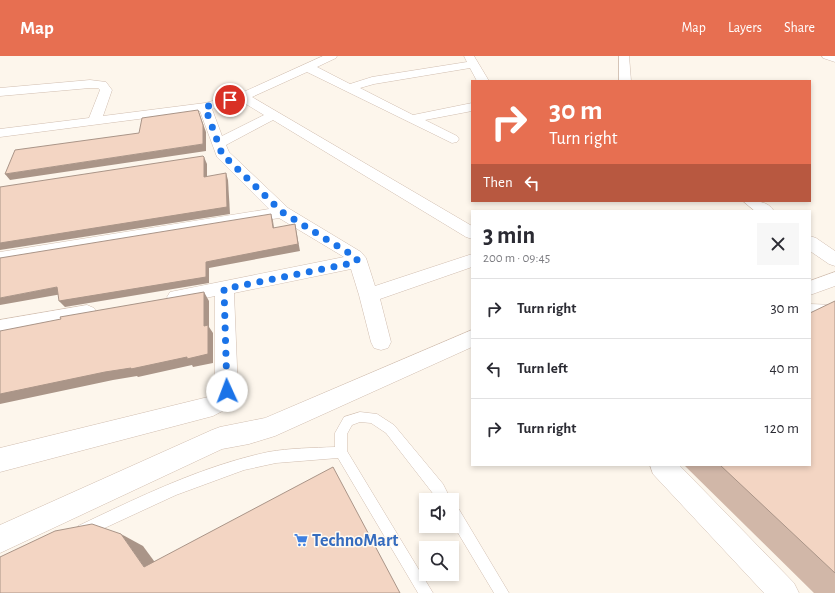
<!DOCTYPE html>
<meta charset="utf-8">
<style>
body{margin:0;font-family:"Alegreya Sans",sans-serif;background:#f7f7f7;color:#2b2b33;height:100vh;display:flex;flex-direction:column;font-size:15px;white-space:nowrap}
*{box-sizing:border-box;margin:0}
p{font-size:13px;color:#7c7c81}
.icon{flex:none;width:22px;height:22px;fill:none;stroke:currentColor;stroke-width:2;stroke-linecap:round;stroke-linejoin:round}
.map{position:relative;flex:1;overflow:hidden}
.side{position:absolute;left:471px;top:154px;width:340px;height:256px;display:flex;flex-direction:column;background:#fff;border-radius:0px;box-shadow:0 2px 6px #0003}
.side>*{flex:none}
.top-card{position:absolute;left:471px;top:24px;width:340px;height:122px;border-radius:0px;box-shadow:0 2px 6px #0003;background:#e76f51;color:#fff;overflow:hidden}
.controls{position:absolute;left:419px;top:437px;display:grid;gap:8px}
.controls a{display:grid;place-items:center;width:40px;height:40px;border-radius:0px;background:#fff;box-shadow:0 2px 6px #0003;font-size:20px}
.pin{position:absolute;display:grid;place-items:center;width:34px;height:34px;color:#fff;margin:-17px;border:2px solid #fff;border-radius:50%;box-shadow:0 1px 4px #0007}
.me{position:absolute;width:44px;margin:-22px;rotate:358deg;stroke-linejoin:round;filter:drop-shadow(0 0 3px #0008)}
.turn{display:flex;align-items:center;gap:14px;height:84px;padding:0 12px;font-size:18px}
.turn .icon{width:52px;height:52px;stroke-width:2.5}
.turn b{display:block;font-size:28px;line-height:34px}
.then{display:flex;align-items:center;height:38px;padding:0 12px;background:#0003;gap:8px;font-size:15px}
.round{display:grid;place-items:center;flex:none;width:42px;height:42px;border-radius:0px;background:#f7f7f7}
.headline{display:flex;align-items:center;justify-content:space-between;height:68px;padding:0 12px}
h1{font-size:24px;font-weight:600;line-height:30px}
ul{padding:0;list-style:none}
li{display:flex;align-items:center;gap:12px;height:60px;padding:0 12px;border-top:1px solid #e1e1e2}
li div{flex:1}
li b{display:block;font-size:15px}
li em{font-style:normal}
header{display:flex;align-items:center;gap:24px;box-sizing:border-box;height:56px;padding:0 20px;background:#e76f51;color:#fff}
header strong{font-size:19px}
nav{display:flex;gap:22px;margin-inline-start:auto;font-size:14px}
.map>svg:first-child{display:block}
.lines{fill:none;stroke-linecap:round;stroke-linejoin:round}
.lane-casing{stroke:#d1beb0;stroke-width:1}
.street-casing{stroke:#d1beb0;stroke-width:1}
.lane{fill:#fff;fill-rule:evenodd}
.street{fill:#fff;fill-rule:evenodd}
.wall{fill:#d1b7a8}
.shaded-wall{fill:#aa9588}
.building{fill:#f3d5c3;stroke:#aa9588}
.route{stroke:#1a73e8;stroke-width:7;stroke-dasharray:0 12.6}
.labels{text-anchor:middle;stroke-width:3;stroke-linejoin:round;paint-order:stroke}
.near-shop-label{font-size:18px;font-weight:bold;fill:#366cbe;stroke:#fffaf3;text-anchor:start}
</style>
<header>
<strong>Map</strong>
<nav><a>Map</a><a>Layers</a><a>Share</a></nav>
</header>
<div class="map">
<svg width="835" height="537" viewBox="0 0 835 537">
<rect width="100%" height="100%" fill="#fdf6ec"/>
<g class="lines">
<g class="lane-casing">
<g id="lane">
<path d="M360,356L377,358L394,369L443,428L451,444H438L386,377L371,367L360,366L352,369L347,378V395L433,537H418L338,402L276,407L244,414L176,439L83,482L78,480L76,475L78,470C139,441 202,410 268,396C290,392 313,392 335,391V377L344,361Z"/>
<path d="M452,448L457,450L509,537H494L452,467Z"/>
</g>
</g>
<g class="street-casing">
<g id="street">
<path d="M323,0H337L336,2L317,11L350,28L372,21L467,6L464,0H474L489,25H477L470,12L374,28L360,32L413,59L472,47V55L425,64L457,80L459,83L457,86L452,87L307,16L252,41L472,170V183L466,181L273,64L226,89L229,96L288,152L361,196L366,202L375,230L472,198V211L380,243L391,286L388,292L381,294L374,292L371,286L359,239L351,213L234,237L238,335L232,350L213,360L0,416V392L208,341L215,336V240L177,248L170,246L167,241L170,236L344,201L279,162L0,208V196L269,153L217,101L200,55L0,81V73L89,62L100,34L98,32H90L0,40V32L90,24L106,26L112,34L103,60L205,47L239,38ZM241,45L264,59L222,80L212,53Z"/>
<path d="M619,0H629L631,25H619Z"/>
<path d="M822,0H835V6L823,2Z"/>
<path d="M743,145C755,145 767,144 774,155H755Z"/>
<path d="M810,180L816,182L835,195V210L829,208L810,195Z"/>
<path d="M835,216V230L810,239V225Z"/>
<path d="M810,248L835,249V265L810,264Z"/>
<path d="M87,249L94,252L97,257L94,262L0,280V264Z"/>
<path d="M472,274V291L275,380L249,388L222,393L0,497V469L212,374L220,371L265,362Z"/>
<path d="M650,409H679L794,527L799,537H764L653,418Z"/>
</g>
</g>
<use href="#lane" class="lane"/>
<use href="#street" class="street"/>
</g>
<path class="wall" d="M835,245V537H814L684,409H810Z"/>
<g class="shaded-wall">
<path d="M198,54L206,76V95L10,124L5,118L203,88Z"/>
<path d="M204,101L207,108V127L204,121Z"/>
<path d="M226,117L228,124L230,158L0,194V187Z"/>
<path d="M271,158L273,165L275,179L273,172Z"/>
<path d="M295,168L300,195L209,212V227L65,251L59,245L206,206Z"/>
<path d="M57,231L62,238L0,249V242Z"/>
<path d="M204,236L209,245V271L213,277V307L193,311L192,309L138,321L137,320L113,324L0,348V338L204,270Z"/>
<path d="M121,478L143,490L165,520L144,511Z"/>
</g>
<g class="building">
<path d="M198,54L203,69V88L5,118L15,94L139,77L142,62Z"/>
<path d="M203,100L204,101V121L226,117L227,151L0,187V131Z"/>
<path d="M271,158L273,172L295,168L298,188L206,206V221L59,245L57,231L0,242V202Z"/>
<path d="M204,236V270L208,269V298L187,303V301L131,313V312L105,316L0,338V275L61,263L60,261Z"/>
<path d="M835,245V517L720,409H810V257Z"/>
<path d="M333,411L400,537H0V501L55,475L92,468L121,478L144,511Z"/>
</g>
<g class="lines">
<path class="route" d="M227,335L224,233L353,207L357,205V202L282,156L222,98L205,51L230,44"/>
</g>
<defs>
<g id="supermarket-bare" transform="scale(1.08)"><path d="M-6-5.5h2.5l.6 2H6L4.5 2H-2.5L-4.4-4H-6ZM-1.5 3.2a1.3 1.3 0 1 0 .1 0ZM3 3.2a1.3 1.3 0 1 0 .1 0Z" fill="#3f7fe0" stroke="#fffaf3" stroke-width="2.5" paint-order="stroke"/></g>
</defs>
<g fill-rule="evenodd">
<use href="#supermarket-bare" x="301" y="484"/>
</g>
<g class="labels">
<g class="near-shop-label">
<text x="312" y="490">TechnoMart</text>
</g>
</g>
</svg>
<div class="controls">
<a><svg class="icon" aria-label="sound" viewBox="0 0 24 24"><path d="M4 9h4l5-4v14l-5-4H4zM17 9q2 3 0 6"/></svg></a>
<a><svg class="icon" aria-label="search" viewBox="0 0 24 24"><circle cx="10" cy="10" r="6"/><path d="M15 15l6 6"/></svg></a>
</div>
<div class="pin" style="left:230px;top:44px;background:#d93025"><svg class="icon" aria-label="arrive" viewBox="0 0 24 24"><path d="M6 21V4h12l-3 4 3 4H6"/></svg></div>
<svg class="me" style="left:227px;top:335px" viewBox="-20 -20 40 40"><circle r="19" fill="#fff"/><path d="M0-13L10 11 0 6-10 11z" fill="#1a73e8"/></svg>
<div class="top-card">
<div class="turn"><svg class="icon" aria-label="right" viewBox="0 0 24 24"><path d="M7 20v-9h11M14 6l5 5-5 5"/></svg><div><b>30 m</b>Turn right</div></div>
<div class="then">Then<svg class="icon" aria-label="left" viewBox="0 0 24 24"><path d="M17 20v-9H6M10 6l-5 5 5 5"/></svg></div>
</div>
<section class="side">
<div class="headline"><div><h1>3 min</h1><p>200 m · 09:45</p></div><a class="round"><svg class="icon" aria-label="close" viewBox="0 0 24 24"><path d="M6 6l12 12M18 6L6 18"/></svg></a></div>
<ul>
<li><svg class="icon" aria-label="right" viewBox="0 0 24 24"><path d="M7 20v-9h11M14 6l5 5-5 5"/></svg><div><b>Turn right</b></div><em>30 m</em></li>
<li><svg class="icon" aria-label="left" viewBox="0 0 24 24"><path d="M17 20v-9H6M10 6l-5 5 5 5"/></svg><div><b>Turn left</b></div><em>40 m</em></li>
<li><svg class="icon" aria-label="right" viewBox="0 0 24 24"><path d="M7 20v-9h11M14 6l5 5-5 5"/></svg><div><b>Turn right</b></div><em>120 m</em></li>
</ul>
</section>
</div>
